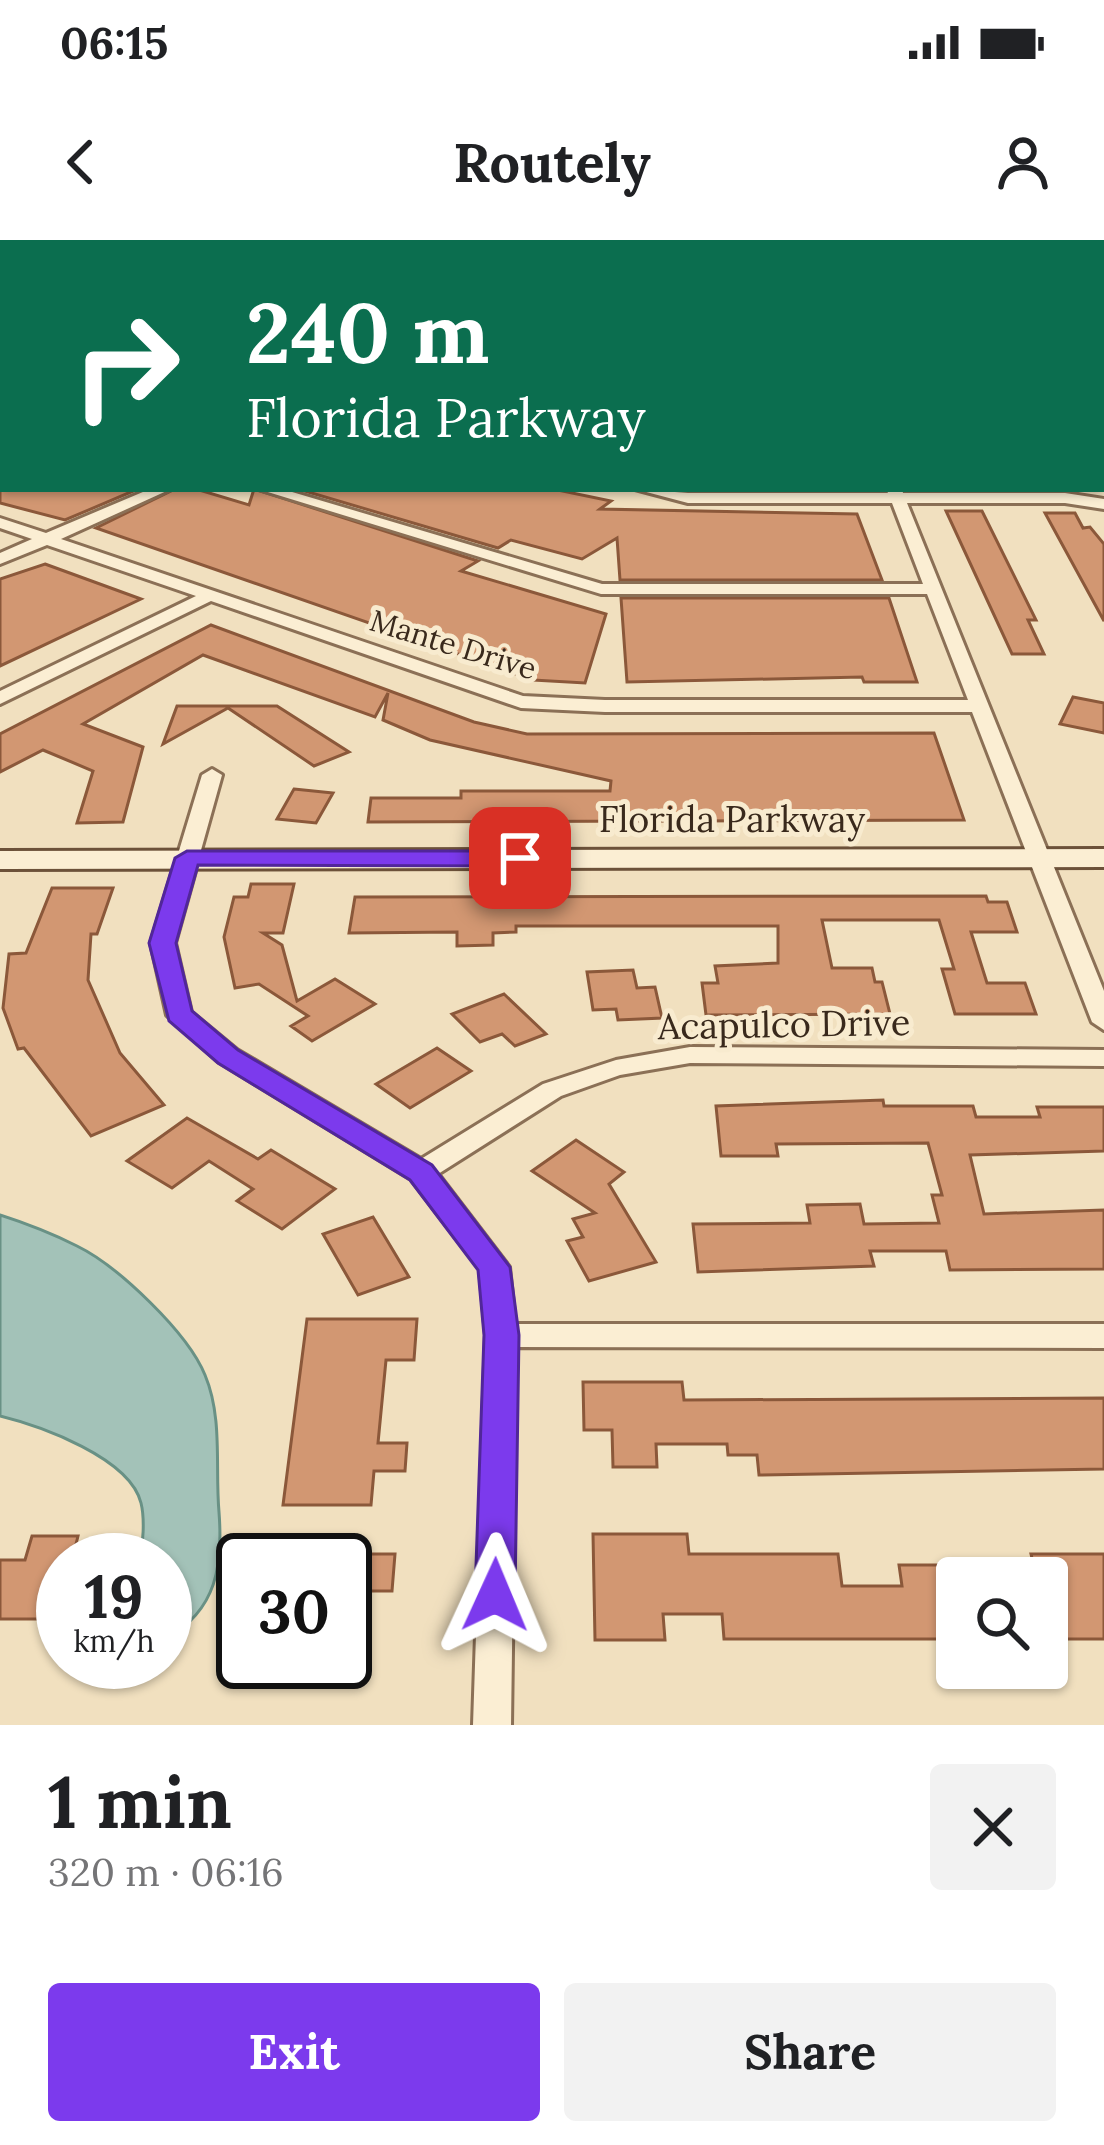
<!DOCTYPE html>
<meta charset="utf-8">
<style>
body{margin:0;font-family:Lora,serif;background:#f2f2f2;color:#202124;height:100vh;display:flex;flex-direction:column;font-size:45px;white-space:nowrap}
*{box-sizing:border-box;margin:0}
p{font-size:39px;color:#757577}
.icon{flex:none;width:66px;height:66px;fill:none;stroke:currentColor;stroke-width:2;stroke-linecap:round;stroke-linejoin:round}
.map{position:relative;height:1485px;overflow:hidden}
.sheet{display:flex;flex-direction:column;background:#fff;flex:1}
.sheet>*{flex:none}
.banner{position:absolute;left:0px;top:0px;width:1104px;height:252px;box-shadow:0 3px 9px #0004;background:#0b6e4f;color:#fff;overflow:hidden}
.buttons{position:absolute;left:936px;top:1317px;display:grid;gap:24px}
.buttons a{display:grid;place-items:center;width:132px;height:132px;border-radius:12px;background:#fff;box-shadow:0 3px 9px #0004;font-size:60px}
.speed{position:absolute;left:36px;top:1293px;display:flex;gap:24px;font-size:60px;font-weight:700;text-align:center}
.speed>*{display:grid;place-content:center;width:156px;height:156px;border-radius:50%;background:#fff;box-shadow:0 3px 9px #0004;line-height:1}
.speed small{font-size:30px;font-weight:400}
.speed .limit{border:6px solid #111;border-radius:18px;background:#fff;color:#111}
.pin{position:absolute;display:grid;place-items:center;width:102px;height:102px;color:#fff;margin:-51px;border-radius:24px;box-shadow:0 6px 18px #0006}
.me{position:absolute;width:132px;margin:-66px;rotate:1deg;stroke-linejoin:round;filter:drop-shadow(0 0 9px #0008)}
.turn{display:flex;align-items:center;gap:42px;height:252px;padding:0 48px;font-size:54px}
.turn .icon{width:156px;height:156px;stroke-width:2.5}
.turn b{display:block;font-size:84px;line-height:102px}
.round{display:grid;place-items:center;flex:none;width:126px;height:126px;border-radius:12px;background:#f2f2f2}
.overview{display:flex;align-items:center;justify-content:space-between;height:204px;padding:0 48px}
h1{font-size:72px;font-weight:700;line-height:90px}
.primary-button{display:flex;gap:24px;margin-top:auto;padding:24px 48px}
.primary-button a{flex:1;height:138px;border-radius:12px;background:#7c3aed;color:#fff;font-size:48px;font-weight:700;line-height:138px;text-align:center}
.primary-button a+a{background:#f2f2f2;color:#202124}
.status{display:flex;justify-content:space-between;align-items:center;height:84px;padding:0 60px;background:#fff;direction:ltr}
.status svg{height:33px;fill:currentColor}
header{display:flex;justify-content:space-between;align-items:center;height:156px;padding:0 48px;background:#fff;font-size:54px;font-weight:700}
.map>svg:first-child{display:block}
.water{fill:#a3c2b8;stroke:#699185;stroke-width:3}
.building{fill:#d29772;stroke:#8b583a;stroke-width:3}
.lines{fill:none;stroke-linecap:round;stroke-linejoin:round}
.street-casing{stroke:#8b7056;stroke-width:6}
.secondary-casing{stroke:#6c5139;stroke-width:6}
.street{fill:#fbeed3;fill-rule:evenodd}
.secondary{fill:#fbeed3;fill-rule:evenodd}
.route{fill:#7c3aed;stroke:#51269a;stroke-width:3}
.labels{text-anchor:middle;stroke-width:10;stroke-linejoin:round;paint-order:stroke}
.far-street-label{font-size:30px;fill:#39291c;stroke:#f8ebcf}
.street-label{font-size:36px;fill:#39291c;stroke:#f8ebcf}
</style>
<div class="status"><b>06:15</b><svg viewBox="0 0 49 12"><path d="M0 12V9h3v3zM5 12V6h3v6zM10 12V3h3v9zM15 12V0h3v12zM26 1h20v11H26zM47 4h2v5h-2z"/></svg></div>
<header><svg class="icon" aria-label="back" viewBox="0 0 24 24"><path d="M15 5l-7 7 7 7"/></svg>Routely<svg class="icon" aria-label="person" viewBox="0 0 24 24"><circle cx="12" cy="8" r="4"/><path d="M4 21q1-7 8-7t8 7"/></svg></header>
<div class="map">
<svg width="1104" height="1485" viewBox="0 0 1104 1485">
<rect width="100%" height="100%" fill="#f1e0bf"/>
<path class="water" d="M0,975C25,983 53,994 77,1006C118,1026 188,1093 205,1135C223,1178 215,1227 219,1272C223,1325 217,1370 167,1398L165,1320H140C143,1304 145,1279 141,1263C130,1218 41,1186 0,1176Z"/>
<g class="building">
<path d="M0,249H138L65,280L0,263Z"/>
<path d="M175,249H196L249,265L254,249L478,321L461,331L606,374L585,443L533,440L96,288Z"/>
<path d="M298,249H553L611,261L600,269L857,274L882,340H620L617,298L582,319L511,300L498,308Z"/>
<path d="M946,271H982L1036,380H1028L1044,414H1012Z"/>
<path d="M1045,273H1075L1083,288L1090,287L1104,304V381Z"/>
<path d="M45,324L141,359L0,426V339Z"/>
<path d="M621,358H889L917,442H864L862,437L627,442Z"/>
<path d="M211,385L474,482L527,494L934,493L964,580L368,582L371,558H461V551H610L611,541L430,500L383,480L388,453L375,477L203,415L83,484L143,507L123,582L77,583L93,531L43,510L0,532V494Z"/>
<path d="M1073,457L1104,463V493L1060,484Z"/>
<path d="M177,466H277L349,512L314,526L228,468L163,504Z"/>
<path d="M294,549L333,553L316,583L277,579Z"/>
<path d="M251,644H294L283,693H263L282,705L297,761L335,739L375,764L312,801L291,786L308,776L259,744L235,748L224,697L234,657H248Z"/>
<path d="M52,648H113L97,694H91L88,740L120,813L164,865L91,896L24,808L18,809L3,768L9,714L26,713Z"/>
<path d="M986,656L988,662H1007L1017,692H971L987,743H1025L1036,774H955L942,729H954L939,680H822L832,728H872L875,742H882L890,774L706,775L702,743H718L715,726L778,723V686H516V692L493,693V705L457,706V692L349,693L355,657Z"/>
<path d="M633,730L637,748L655,747L662,778L618,780L616,769L593,770L587,732Z"/>
<path d="M504,754L546,794L515,806L502,794L480,802L452,774Z"/>
<path d="M437,808L471,831L410,868L376,844Z"/>
<path d="M883,860L884,866H973L976,877H1040L1037,867H1104V911L970,915L984,974L1104,970V1029L950,1030L946,1011H870L874,1026L698,1032L693,984L810,983L807,965L860,964L864,984L939,983L932,955H942L928,903L776,904L778,916H721L716,866Z"/>
<path d="M187,878L258,919L271,910L335,949L282,989L237,961L253,949L209,921L172,948L127,921Z"/>
<path d="M576,900L624,932L609,944L656,1022L589,1041L567,1001L583,997L573,979L595,973L532,931Z"/>
<path d="M373,977L409,1037L358,1055L323,994Z"/>
<path d="M307,1079H417L414,1120H386L378,1203H407L405,1231H374L371,1265H283Z"/>
<path d="M583,1142H682L684,1160L1104,1158V1229L759,1235L757,1215H728L727,1204H656L657,1227H613L612,1190H584Z"/>
<path d="M593,1294H687L689,1314H838L842,1346H902L899,1325H957V1399H724L722,1374H663L665,1400H595Z"/>
<path d="M32,1296H78L72,1320H63L57,1379H0V1320H25Z"/>
<path d="M345,1314H395L392,1351H345Z"/>
<path d="M1031,1314H1104V1399H1052L1047,1338H1037Z"/>
</g>
<g class="lines">
<g class="street-casing">
<g id="street">
<rect x="1101" y="13" width="3" height="6"/>
<path d="M3,50V58L0,59V51Z"/>
<path d="M3,120V128L0,129V121Z"/>
<path d="M0,204H3L0,214Z"/>
<path d="M150,249H171L61,299L523,456L605,460H968L927,354H601L258,249H282L602,344H923L892,263H688L635,249L688,253H888L886,249H902L903,253H1065L1104,259V269L1065,263H907L1104,751V790L1092,782L972,472H605L521,468L211,361L0,464V451L196,356L47,305L0,324V313L32,299L0,288V278L46,293Z"/>
<path d="M212,529L222,535L175,703L191,772L237,810L421,919L543,844L616,820L690,807L1104,810V826L690,823L620,835L561,856L438,934L509,1027L515,1084H1104V1108L516,1107L511,1485H473L486,1095L480,1029L411,939L219,822L167,775L151,703L202,535Z"/>
</g>
</g>
<g class="secondary-casing">
<path id="secondary" d="M1104,609V627L0,629V611Z"/>
</g>
<use href="#street" class="street"/>
<use href="#secondary" class="secondary"/>
</g>
<path class="route" d="M187,611H520L532,618L520,626L198,625L176,703L192,771L238,810L432,925L510,1027L519,1095L515,1355L509,1367L495,1372L481,1367L475,1355L484,1095L478,1030L410,940L218,823L169,781L149,703L175,618Z"/>
<g class="labels">
<g class="far-street-label">
<text transform="translate(453 405) rotate(17)" y="10">Mante Drive</text>
</g>
<g class="street-label">
<text x="732" y="592">Florida Parkway</text>
<text transform="translate(784 784) rotate(-1)" y="13">Acapulco Drive</text>
</g>
</g>
</svg>
<div class="buttons">
<a><svg class="icon" aria-label="search" viewBox="0 0 24 24"><circle cx="10" cy="10" r="6"/><path d="M15 15l6 6"/></svg></a>
</div>
<div class="speed"><div>19<small>km/h</small></div><div class="limit">30</div></div>
<div class="pin" style="left:520px;top:618px;background:#d93025"><svg class="icon" aria-label="arrive" viewBox="0 0 24 24"><path d="M6 21V4h12l-3 4 3 4H6"/></svg></div>
<svg class="me" style="left:495px;top:1355px" viewBox="-20 -20 40 40"><path d="M0-17L14 15 0 8-14 15z" fill="#7c3aed" stroke="#fff" stroke-width="4"/></svg>
<div class="banner">
<div class="turn"><svg class="icon" aria-label="right" viewBox="0 0 24 24"><path d="M7 20v-9h11M14 6l5 5-5 5"/></svg><div><b>240 m</b>Florida Parkway</div></div>
</div>
</div>
<section class="sheet">
<div class="overview"><div><h1>1 min</h1><p>320 m · 06:16</p></div><a class="round"><svg class="icon" aria-label="close" viewBox="0 0 24 24"><path d="M6 6l12 12M18 6L6 18"/></svg></a></div>
<div class="primary-button"><a>Exit</a><a>Share</a></div>
</section>
